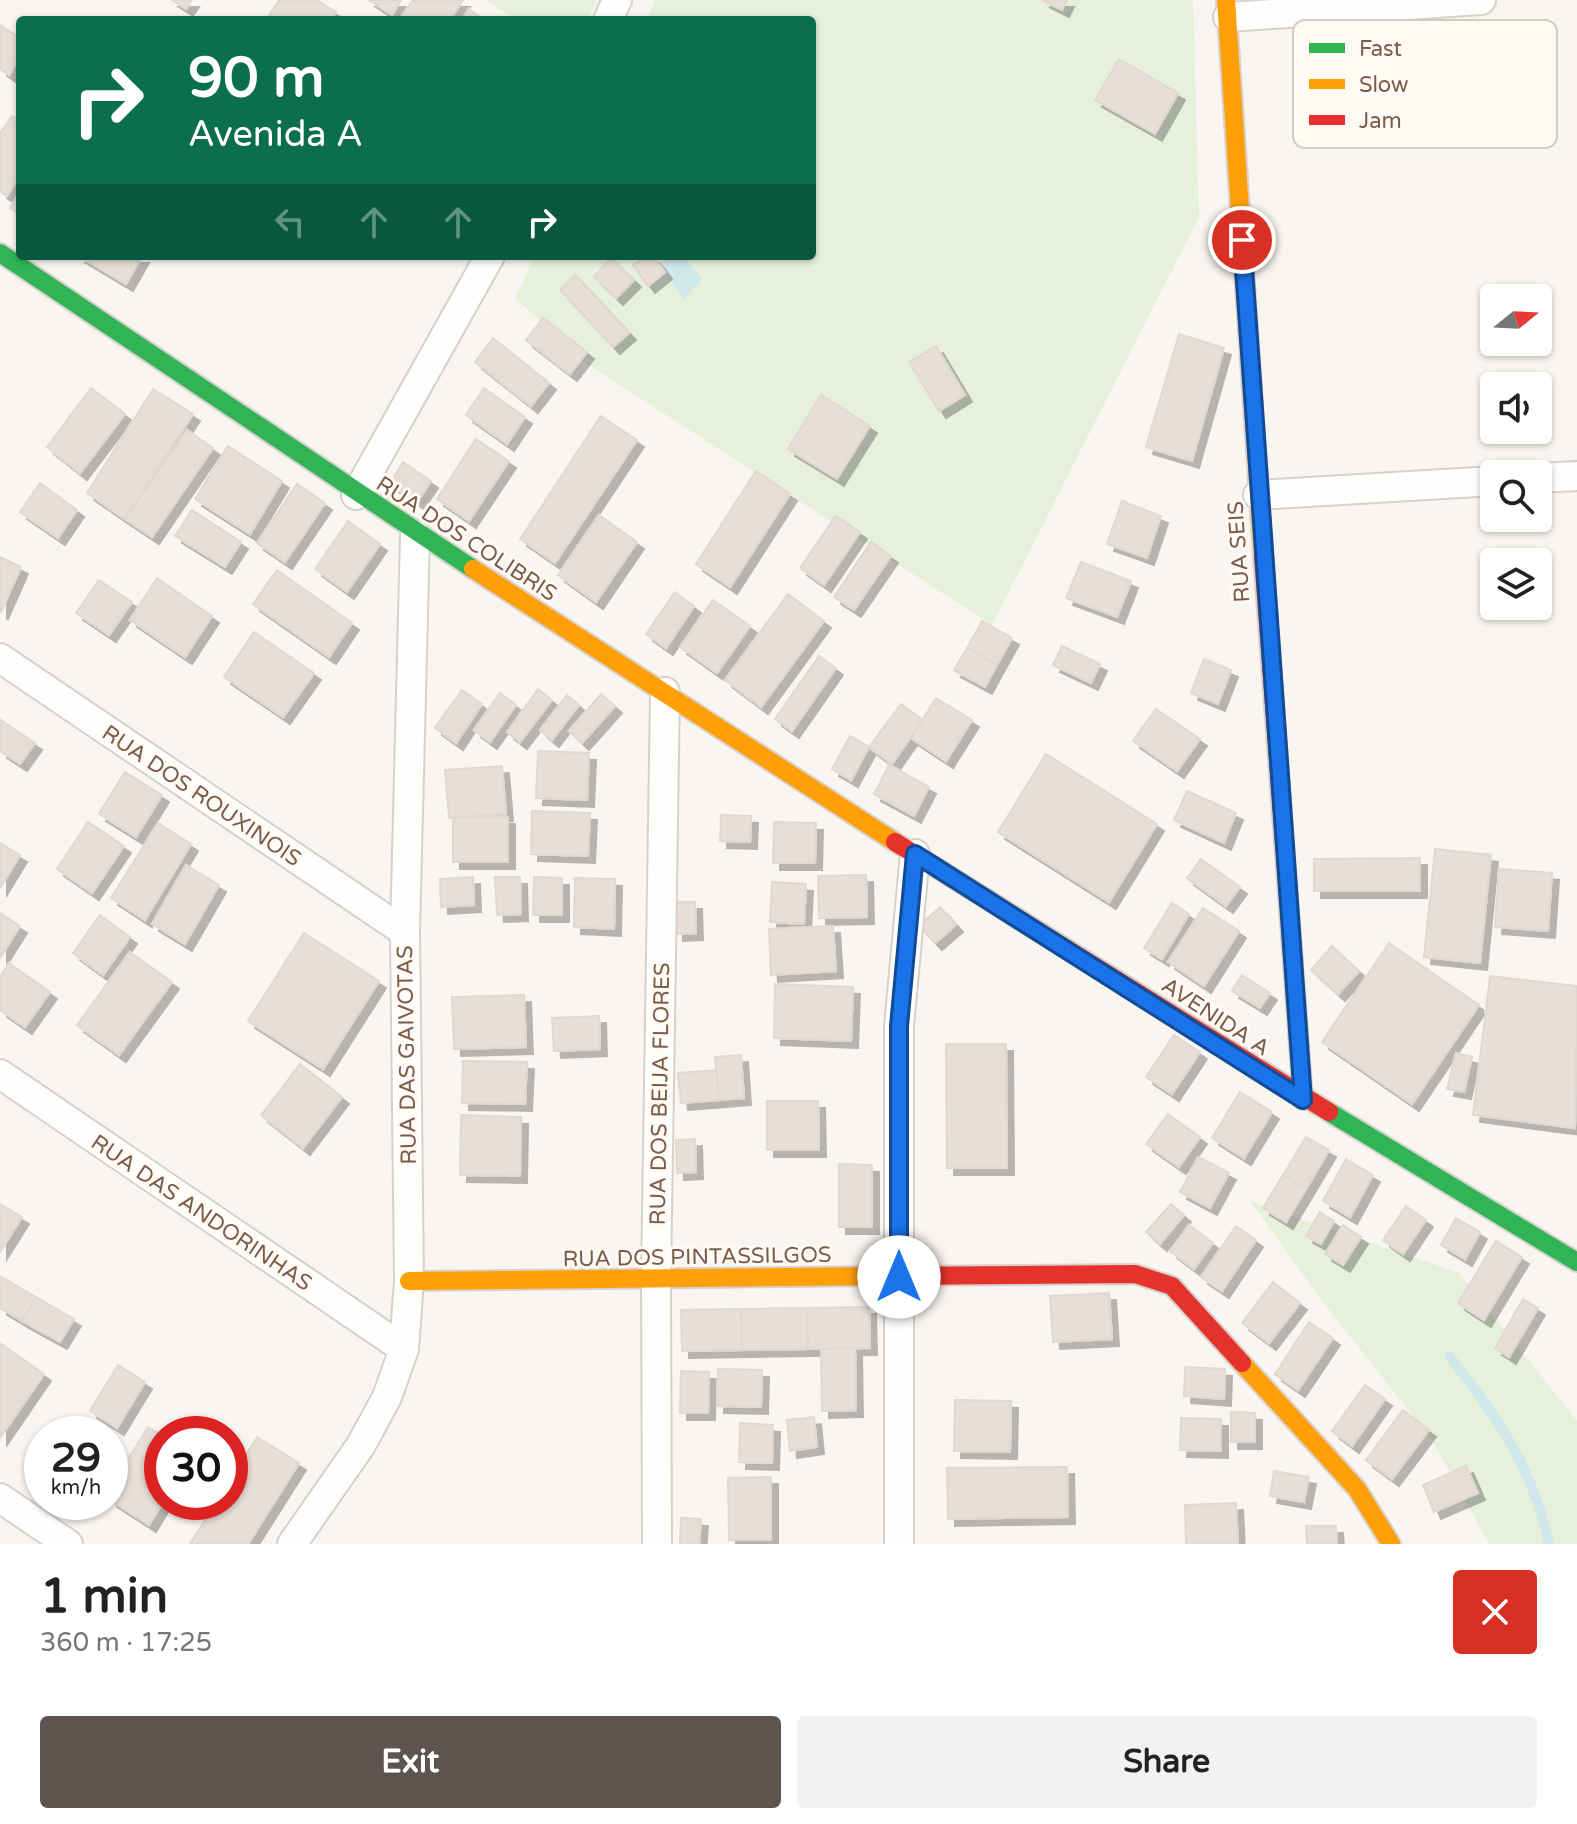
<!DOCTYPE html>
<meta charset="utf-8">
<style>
body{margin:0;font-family:"Varela Round",sans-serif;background:#f2f2f2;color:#222;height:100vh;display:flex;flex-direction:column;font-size:30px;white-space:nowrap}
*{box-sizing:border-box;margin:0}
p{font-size:26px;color:#767676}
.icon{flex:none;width:44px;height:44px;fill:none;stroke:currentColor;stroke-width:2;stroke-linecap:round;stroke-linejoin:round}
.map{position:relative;height:1544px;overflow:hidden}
.drawer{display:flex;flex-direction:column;background:#fff;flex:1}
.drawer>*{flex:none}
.top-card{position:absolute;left:16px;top:16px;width:800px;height:244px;border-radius:8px;box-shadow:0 2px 6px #0004;background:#0b6e4f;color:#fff;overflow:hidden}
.needle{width:52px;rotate:72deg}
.controls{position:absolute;left:1480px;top:284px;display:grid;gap:16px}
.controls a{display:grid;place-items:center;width:72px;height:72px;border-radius:8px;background:#fff;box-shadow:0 2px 6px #0004;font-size:40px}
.speed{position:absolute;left:24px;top:1416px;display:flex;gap:16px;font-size:40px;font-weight:700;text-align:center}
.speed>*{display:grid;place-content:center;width:104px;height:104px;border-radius:50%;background:#fff;box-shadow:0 2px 6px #0004;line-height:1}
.speed small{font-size:20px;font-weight:400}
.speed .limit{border:12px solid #d22;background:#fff;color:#111}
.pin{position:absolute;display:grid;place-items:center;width:68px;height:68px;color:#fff;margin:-34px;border:4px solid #fff;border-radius:50%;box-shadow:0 2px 8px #0007}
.me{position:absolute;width:88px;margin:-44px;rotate:0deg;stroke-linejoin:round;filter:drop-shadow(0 0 6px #0008)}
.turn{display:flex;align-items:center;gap:28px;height:168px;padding:0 40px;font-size:36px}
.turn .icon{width:104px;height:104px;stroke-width:2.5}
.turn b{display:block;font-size:56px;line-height:68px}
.lanes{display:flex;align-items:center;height:76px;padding:0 40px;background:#0003;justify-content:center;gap:40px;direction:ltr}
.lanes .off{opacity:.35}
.round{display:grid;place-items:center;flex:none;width:84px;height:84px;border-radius:8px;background:#f2f2f2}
.headline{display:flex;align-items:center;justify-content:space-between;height:136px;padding:0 40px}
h1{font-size:48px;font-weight:700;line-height:60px}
.primary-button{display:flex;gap:16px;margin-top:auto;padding:16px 40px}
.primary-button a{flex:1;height:92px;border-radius:8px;background:#5d544f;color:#fff;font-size:32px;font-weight:700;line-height:92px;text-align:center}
.primary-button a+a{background:#f2f2f2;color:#222}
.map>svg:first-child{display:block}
.green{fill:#e7f0db}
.water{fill:#d0e8ea}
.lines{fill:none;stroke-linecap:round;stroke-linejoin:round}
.stream{stroke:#d0e8ea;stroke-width:10}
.building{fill:#e6ded7;stroke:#e2d8d2;stroke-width:2;filter:url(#shadow)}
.street-casing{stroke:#d7d1cb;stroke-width:32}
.fast-casing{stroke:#d9d2cb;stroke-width:22}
.slow-casing{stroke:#d9d2cb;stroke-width:22}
.jam-casing{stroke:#d9d2cb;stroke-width:22}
.street{stroke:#fefefd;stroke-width:28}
.fast{stroke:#30b455;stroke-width:18}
.slow{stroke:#ff9f0a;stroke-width:18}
.jam{stroke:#e5322d;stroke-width:18}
.route-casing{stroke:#114b97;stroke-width:20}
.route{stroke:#1a73e8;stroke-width:14}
.labels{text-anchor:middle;stroke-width:6;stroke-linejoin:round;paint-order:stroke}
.street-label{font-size:22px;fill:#7a5c4d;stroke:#fffaf3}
.key{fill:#fffaf3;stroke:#d7cbc1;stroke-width:2}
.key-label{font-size:22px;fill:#7a5c4d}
</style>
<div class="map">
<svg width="1577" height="1544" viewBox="0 0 1577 1544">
<defs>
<filter id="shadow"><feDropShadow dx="7" dy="7" stdDeviation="0" flood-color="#0004"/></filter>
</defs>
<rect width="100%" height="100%" fill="#f9f5f0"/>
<g class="green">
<path d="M486,0H597L588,20H517Z"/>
<path d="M655,0H1193L1199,217L992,625L587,364L515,298L535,256H812V20H646Z"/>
<path d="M1250,1201L1459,1273L1577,1421V1544H1489L1432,1440L1322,1301Z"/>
</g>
<path class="water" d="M663,256H688V262L703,279L684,299L665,272Z"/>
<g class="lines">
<path class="stream" d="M1449,1356C1496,1414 1534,1470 1549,1544"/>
</g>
<g class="building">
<path d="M172,0H192L186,9Z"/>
<path d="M279,0H317L336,12L331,20H266Z"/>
<path d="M369,0H401L392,15Z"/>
<path d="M413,0H463L450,20H405L401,17Z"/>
<path d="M1042,0H1067L1062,10Z"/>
<path d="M469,9L484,20H462Z"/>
<path d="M0,25L20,38V57L9,75L0,69Z"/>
<path d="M1119,59L1178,93L1155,134L1095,100Z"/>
<path d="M12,116L20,121V175L7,196L0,191V133Z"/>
<path d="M20,192V215L10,208Z"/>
<path d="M79,256H142L126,284Z"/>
<path d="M646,256H653L665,272L648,286L633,265Z"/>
<path d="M611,258L634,280L616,298L594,277Z"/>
<path d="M575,275L629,333L613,347L560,290Z"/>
<path d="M543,318L587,352L570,374L526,340Z"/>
<path d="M1179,334L1224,348L1192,461L1146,447Z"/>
<path d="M493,338L549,383L531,406L475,362Z"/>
<path d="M936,346L965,395L939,411L909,362Z"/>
<path d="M91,388L125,414L80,473L47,447Z"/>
<path d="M484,388L525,417L507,444L466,415Z"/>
<path d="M153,389L193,414L125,519L87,493Z"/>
<path d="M821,395L870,426L837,479L788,449Z"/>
<path d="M601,416L637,440L555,563L520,539Z"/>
<path d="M187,430L213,448L152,537L125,519Z"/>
<path d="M476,439L509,461L469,521L437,499Z"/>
<path d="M228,446L282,481L250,534L195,499Z"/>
<path d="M403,462L431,481L417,502L390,484Z"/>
<path d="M756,471L790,494L730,587L696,564Z"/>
<path d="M40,483L77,510L58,538L20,512Z"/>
<path d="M297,484L325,503L285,562L257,543Z"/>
<path d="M1122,501L1161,516L1147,558L1107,544Z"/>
<path d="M192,510L241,542L225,567L175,536Z"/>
<path d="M599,515L637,542L596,602L558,575Z"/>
<path d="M836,516L860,532L824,585L800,568Z"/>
<path d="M348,521L380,544L347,592L315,569Z"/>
<path d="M871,542L891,556L854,610L834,597Z"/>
<path d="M0,557L21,567L1,612H0Z"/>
<path d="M1081,562L1131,581L1117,617L1066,598Z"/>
<path d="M277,570L352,623L329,657L253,604Z"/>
<path d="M157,578L212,616L185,657L130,620Z"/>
<path d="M99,580L132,602L109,635L76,613Z"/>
<path d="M675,592L694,606L666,648L646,634Z"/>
<path d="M788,594L824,621L761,707L725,680Z"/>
<path d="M713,600L750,626L717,673L680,647Z"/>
<path d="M982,621L1012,638L997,665L967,648Z"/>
<path d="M254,632L314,673L283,717L224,677Z"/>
<path d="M1062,646L1100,664L1091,683L1053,665Z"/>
<path d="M967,648L997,665L985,687L954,670Z"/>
<path d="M819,656L836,668L792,731L775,719Z"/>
<path d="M1204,659L1231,670L1218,704L1191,693Z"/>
<path d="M538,689L552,700L520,742L507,732Z"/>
<path d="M462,690L482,704L456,743L435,728Z"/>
<path d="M500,693L516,705L490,742L474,730Z"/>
<path d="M601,694L615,706L582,743L569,731Z"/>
<path d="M567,695L579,705L552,740L540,730Z"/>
<path d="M936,698L972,720L946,761L911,738Z"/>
<path d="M901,704L923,720L892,764L869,747Z"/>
<path d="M1156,709L1200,739L1177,771L1133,741Z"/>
<path d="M1,720L35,743L20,764L0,751Z"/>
<path d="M850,736L869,747L851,780L832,769Z"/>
<path d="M538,751L589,753L587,800L536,798Z"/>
<path d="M1046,754L1157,824L1109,902L998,832Z"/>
<path d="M889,765L929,787L914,816L874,794Z"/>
<path d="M502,766L506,814L449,818L445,770Z"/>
<path d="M125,772L162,795L136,837L99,814Z"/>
<path d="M1187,791L1236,813L1224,843L1174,820Z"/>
<path d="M532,811L590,813L588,856L531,854Z"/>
<path d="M721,815L751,816L750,842L720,841Z"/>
<rect x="453" y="817" width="55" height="45"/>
<path d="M88,822L124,846L92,893L57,869Z"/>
<path d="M774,822L816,823L815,863H773Z"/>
<path d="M158,823L191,844L145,920L111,898Z"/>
<path d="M0,843L20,855L0,888Z"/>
<path d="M1435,849L1491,855L1480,963L1424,957Z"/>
<path d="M1420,858V891H1314V859Z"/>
<path d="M1201,859L1240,887L1226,906L1187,878Z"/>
<path d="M186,865L219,885L185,944L152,924Z"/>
<path d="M1499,869L1552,873L1548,931L1495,927Z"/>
<path d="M866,875L867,917L819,918L818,876Z"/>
<path d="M473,877L474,905L441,907L440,879Z"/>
<path d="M495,877H520L521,914L497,915Z"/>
<path d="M534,877L562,878V915H533Z"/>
<path d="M575,878L615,879L614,929L574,927Z"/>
<path d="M772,882L806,884L804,924L770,922Z"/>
<path d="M675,902H695L696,933L676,934Z"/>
<path d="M1172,903L1189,914L1162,959L1144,948Z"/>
<path d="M940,907L956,925L935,943L919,926Z"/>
<path d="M1203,908L1239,931L1204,986L1168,962Z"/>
<path d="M0,913L20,926L0,958Z"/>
<path d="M100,915L130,937L103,975L73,953Z"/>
<path d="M833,926L836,971L771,975L769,929Z"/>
<path d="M304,933L379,981L323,1069L248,1021Z"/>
<path d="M1389,943L1479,1005L1412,1104L1322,1042Z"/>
<path d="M1332,946L1359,971L1338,994L1311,970Z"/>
<path d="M130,952L172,982L119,1055L77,1025Z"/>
<path d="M9,963L50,992L25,1027L0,1010V977Z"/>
<path d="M1242,975L1270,993L1260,1008L1232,991Z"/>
<path d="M1490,976L1577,986L1575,1128L1473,1115Z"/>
<path d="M775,984L853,987L851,1041L774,1038Z"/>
<path d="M524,995L526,1047L454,1049L452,997Z"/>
<path d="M599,1016L600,1049L554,1051L552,1018Z"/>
<path d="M1174,1035L1200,1052L1172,1094L1146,1077Z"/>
<path d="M946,1044H1006L1007,1168H947Z"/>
<path d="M1456,1053L1472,1057L1464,1092L1447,1089Z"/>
<path d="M741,1055L744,1098L719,1100L715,1057Z"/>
<path d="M463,1061L527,1062L525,1104L462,1103Z"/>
<path d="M300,1064L342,1097L303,1148L261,1115Z"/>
<path d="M716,1070L719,1100L681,1103L678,1073Z"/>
<path d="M1240,1092L1272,1112L1244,1158L1212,1138Z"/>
<path d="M767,1101H818L819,1150H767Z"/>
<path d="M1168,1114L1200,1137L1179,1167L1146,1144Z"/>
<path d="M461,1115L521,1117L520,1176L460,1175Z"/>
<path d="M1306,1137L1329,1150L1306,1189L1283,1175Z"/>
<path d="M695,1139L696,1172L677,1173L676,1140Z"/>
<path d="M1198,1157L1229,1173L1210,1208L1180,1192Z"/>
<path d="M1346,1159L1373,1175L1350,1217L1323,1201Z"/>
<path d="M839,1164L872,1165V1227H839Z"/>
<path d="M1283,1175L1306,1189L1286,1222L1263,1208Z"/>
<path d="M0,1204L22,1217L0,1252Z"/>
<path d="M1171,1204L1184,1215L1160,1244L1146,1232Z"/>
<path d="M1406,1206L1426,1220L1403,1254L1383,1240Z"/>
<path d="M1320,1212L1334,1221L1321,1244L1306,1236Z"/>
<path d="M1456,1218L1480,1232L1465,1259L1441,1245Z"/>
<path d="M1189,1225L1213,1243L1194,1269L1170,1251Z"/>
<path d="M1343,1225L1361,1237L1343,1265L1325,1254Z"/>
<path d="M1236,1226L1256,1240L1222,1291L1201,1277Z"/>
<path d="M1496,1241L1522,1257L1484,1320L1458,1303Z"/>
<path d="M0,1276L36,1297L22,1321L0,1308Z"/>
<path d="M1273,1282L1300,1303L1269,1343L1242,1323Z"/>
<path d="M1109,1293L1112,1339L1053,1342L1050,1296Z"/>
<path d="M36,1297L74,1319L60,1342L22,1321Z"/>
<path d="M1523,1299L1538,1308L1509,1357L1495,1348Z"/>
<path d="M869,1307L870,1348L808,1349L807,1308Z"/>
<path d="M807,1308L808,1349L742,1350L741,1309Z"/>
<path d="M741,1309L742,1350L682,1351L681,1310Z"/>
<path d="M1309,1322L1333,1338L1298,1390L1275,1374Z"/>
<path d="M0,1343L44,1374L0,1438Z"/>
<path d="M855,1348L856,1410L822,1411L821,1349Z"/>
<path d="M118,1365L145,1382L117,1428L90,1411Z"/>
<path d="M1185,1367L1225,1369L1224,1399L1184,1396Z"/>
<path d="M718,1369L762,1370L761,1407L717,1406Z"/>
<path d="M681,1371L709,1372L708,1413H680Z"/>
<path d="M1365,1385L1385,1399L1352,1446L1332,1431Z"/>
<path d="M955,1400L1011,1401L1010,1452L954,1451Z"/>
<path d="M1403,1410L1429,1430L1392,1479L1366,1460Z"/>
<path d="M1231,1412L1255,1413V1442H1231Z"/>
<path d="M814,1417L817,1447L790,1451L787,1420Z"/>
<path d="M1181,1418L1221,1419V1451L1180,1450Z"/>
<path d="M740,1423L773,1425L772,1463L739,1462Z"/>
<path d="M148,1427L162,1435L163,1502L149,1525L110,1500V1488Z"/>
<path d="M257,1437L299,1463L248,1544H190L216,1502H230V1480Z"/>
<path d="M1466,1466L1478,1493L1434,1512L1423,1485Z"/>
<path d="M1067,1467L1068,1517L948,1519L947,1468Z"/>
<path d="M1274,1471L1309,1477L1304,1502L1270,1496Z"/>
<path d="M771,1477V1540H729L728,1478Z"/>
<path d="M1236,1503L1238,1544H1186L1185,1505Z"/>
<path d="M681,1518L701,1519L699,1544H680Z"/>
<path d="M1306,1526H1336L1337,1544H1307Z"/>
</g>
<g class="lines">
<g class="street-casing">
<g id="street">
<path d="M1228,17L1481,0"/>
<path d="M608,20L617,0"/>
<path d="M1538,478L1577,476"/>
<path d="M356,495L490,256"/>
<path d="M1258,495L1494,481"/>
<path d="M0,658L405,932"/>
<path d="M0,1074L404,1349"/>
<path d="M0,1498L68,1544"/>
<path d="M292,1544L361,1445L387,1397L404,1349L409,1281L405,932L415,535"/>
<path d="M657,1544L656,1281L665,692"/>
<path d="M899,1544V1026L915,854"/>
</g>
</g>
<g class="fast-casing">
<g id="fast">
<path d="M0,253L473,569"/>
<path d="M1329,1112L1577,1262"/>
</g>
</g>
<g class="slow-casing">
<g id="slow">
<path d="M1226,0L1263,556"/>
<path d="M473,569L895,842"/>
<path d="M409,1281L885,1276"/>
<path d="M1242,1363L1357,1489L1391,1544"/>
</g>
</g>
<g class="jam-casing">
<g id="jam">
<path d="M1263,556L1303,1100"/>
<path d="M895,842L1329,1112"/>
<path d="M885,1276L1135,1274L1172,1286L1242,1363"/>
</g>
</g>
<use href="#street" class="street"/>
<use href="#fast" class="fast"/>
<use href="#slow" class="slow"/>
<use href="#jam" class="jam"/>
</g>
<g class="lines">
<g class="route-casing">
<path id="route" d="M899,1277V1026L915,854L1303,1100L1242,240"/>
</g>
<use href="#route" class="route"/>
</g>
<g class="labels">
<g class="street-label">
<text transform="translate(467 538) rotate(33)" y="8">RUA DOS COLIBRIS</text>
<text transform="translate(1238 552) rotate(-94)" y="8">RUA SEIS</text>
<text transform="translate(202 795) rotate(34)" y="8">RUA DOS ROUXINOIS</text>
<text transform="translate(1216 1016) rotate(33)" y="8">AVENIDA A</text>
<text transform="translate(406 1055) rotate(-91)" y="8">RUA DAS GAIVOTAS</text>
<text transform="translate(659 1094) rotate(-89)" y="8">RUA DOS BEIJA FLORES</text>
<text transform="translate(202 1212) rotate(34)" y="8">RUA DAS ANDORINHAS</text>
<text transform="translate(697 1256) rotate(-1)" y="8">RUA DOS PINTASSILGOS</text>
</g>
</g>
<rect x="1293" y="20" width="264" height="128" rx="12" class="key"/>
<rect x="1309" y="43" width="36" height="10" fill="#30b455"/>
<rect x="1309" y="79" width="36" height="10" fill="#ff9f0a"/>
<rect x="1309" y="115" width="36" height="10" fill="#e5322d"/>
<g class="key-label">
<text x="1359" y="56">Fast</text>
<text x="1359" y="92">Slow</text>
<text x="1359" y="128">Jam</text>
</g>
</svg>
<div class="controls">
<a><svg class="needle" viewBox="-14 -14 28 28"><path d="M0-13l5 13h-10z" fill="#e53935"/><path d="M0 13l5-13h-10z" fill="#767676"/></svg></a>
<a><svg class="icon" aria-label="sound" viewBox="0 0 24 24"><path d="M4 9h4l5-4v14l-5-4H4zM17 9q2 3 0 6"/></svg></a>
<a><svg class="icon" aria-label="search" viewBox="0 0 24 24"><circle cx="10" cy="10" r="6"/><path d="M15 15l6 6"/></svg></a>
<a><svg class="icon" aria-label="layers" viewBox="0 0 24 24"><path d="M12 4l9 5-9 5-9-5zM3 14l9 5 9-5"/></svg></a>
</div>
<div class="speed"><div>29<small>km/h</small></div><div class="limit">30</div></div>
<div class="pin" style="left:1242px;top:240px;background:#d93025"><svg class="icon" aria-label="arrive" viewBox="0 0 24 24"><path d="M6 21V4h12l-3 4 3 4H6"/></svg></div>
<svg class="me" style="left:899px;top:1277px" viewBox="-20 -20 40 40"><circle r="19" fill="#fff"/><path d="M0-13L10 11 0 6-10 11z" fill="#1a73e8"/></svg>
<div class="top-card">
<div class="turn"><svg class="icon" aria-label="right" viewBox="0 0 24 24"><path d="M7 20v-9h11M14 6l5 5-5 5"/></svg><div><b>90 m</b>Avenida A</div></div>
<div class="lanes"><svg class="icon off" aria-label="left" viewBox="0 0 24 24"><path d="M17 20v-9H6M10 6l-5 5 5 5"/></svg><svg class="icon off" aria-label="ahead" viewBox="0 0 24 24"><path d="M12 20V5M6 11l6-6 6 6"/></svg><svg class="icon off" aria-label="ahead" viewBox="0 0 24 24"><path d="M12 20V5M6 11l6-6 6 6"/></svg><svg class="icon" aria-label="right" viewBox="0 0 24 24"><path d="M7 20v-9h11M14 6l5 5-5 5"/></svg></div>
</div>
</div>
<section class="drawer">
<div class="headline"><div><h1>1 min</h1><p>360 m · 17:25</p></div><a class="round" style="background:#d93025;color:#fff"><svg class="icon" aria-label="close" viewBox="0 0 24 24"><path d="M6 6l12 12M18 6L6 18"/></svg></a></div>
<div class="primary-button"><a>Exit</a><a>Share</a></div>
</section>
